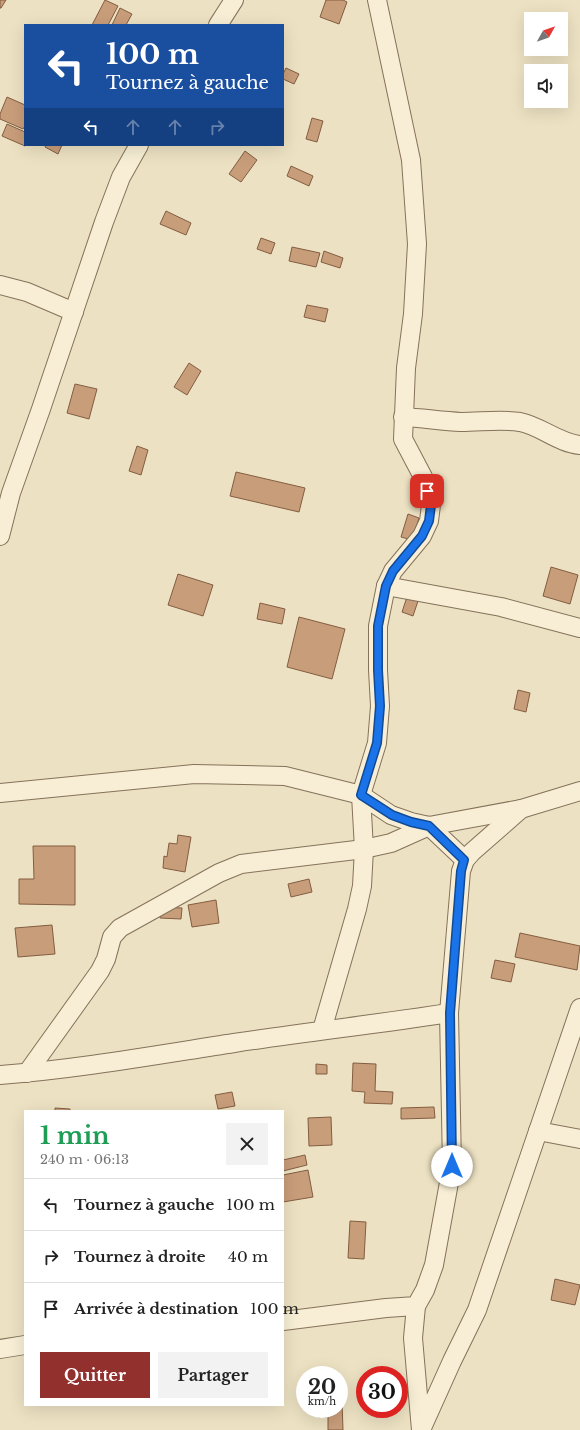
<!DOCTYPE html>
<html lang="fr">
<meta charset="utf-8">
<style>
body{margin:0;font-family:"Libre Baskerville",serif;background:#f2f2f2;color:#222;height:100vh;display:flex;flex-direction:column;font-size:15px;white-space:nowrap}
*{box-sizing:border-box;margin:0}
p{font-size:13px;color:#767676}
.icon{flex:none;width:22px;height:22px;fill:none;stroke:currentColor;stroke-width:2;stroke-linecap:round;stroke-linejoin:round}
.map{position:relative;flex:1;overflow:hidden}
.panel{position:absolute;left:24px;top:1110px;width:260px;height:296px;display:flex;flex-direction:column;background:#fff;border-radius:0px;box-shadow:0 4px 16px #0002}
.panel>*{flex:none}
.top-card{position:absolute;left:24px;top:24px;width:260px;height:122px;border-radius:0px;box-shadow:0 4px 16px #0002;background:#1a4fa0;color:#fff;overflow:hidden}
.needle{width:26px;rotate:50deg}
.controls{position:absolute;left:524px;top:12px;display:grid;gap:8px}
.controls a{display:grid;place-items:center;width:44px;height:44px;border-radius:0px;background:#fff;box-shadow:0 4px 16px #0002;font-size:20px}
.speed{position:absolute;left:296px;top:1366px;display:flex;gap:8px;font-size:20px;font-weight:700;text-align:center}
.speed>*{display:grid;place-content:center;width:52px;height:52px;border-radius:50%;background:#fff;box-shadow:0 4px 16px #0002;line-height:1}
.speed small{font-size:10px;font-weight:400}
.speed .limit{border:6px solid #d22;background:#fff;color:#111}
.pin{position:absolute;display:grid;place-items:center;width:34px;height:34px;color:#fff;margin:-17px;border-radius:8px;box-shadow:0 2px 6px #0006}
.me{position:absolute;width:44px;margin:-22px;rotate:0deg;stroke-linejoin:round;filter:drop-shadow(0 0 3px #0008)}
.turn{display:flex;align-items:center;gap:14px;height:84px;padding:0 16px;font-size:18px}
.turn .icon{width:52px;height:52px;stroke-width:2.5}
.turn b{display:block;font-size:28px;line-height:34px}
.lanes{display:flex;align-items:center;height:38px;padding:0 16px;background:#0003;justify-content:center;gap:20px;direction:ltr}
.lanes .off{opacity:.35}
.round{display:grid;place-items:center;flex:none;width:42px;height:42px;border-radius:0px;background:#f2f2f2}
.summary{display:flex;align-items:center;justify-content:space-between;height:68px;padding:0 16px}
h1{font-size:24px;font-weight:700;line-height:30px;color:#1e9e55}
.action{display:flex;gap:8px;margin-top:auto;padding:8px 16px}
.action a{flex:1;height:46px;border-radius:0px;background:#91302d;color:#fff;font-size:16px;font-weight:700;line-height:46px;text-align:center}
.action a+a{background:#f2f2f2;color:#222}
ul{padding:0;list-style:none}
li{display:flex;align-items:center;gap:12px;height:52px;padding:0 16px;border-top:1px solid #e0e0e0}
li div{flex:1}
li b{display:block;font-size:15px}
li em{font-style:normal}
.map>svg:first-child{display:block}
.building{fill:#c89d7a;stroke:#835d41}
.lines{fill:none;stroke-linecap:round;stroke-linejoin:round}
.street-casing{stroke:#85725a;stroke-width:20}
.street{stroke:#f7eed5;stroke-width:18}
.route-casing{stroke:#114b97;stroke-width:10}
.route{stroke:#1a73e8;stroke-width:7}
</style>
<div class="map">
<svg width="580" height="1430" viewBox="0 0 580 1430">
<rect width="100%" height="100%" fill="#ece1c2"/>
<g class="building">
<path d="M0,0H6L1,8H0Z"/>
<path d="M105,0L118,6L108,25H92Z"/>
<path d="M326,0H343L347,2L339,24L320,17Z"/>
<path d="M120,8L132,14L126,25H112Z"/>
<path d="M286,68L299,74L294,84L283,79V74Z"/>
<path d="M7,97L25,105V126L23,129L0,119V114Z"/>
<path d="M312,118L323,121L317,142L306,139Z"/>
<path d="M7,124L25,132V146L2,136Z"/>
<path d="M46,145H62L58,154L45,147Z"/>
<path d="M245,151L257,160L241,182L229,174Z"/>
<path d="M291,166L313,176L309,186L287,176Z"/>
<path d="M166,211L191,223L186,235L160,224Z"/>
<path d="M261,238L275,243L271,254L257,249Z"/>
<path d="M292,247L320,253L316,267L289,261Z"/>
<path d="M324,251L343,258L340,268L321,262Z"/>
<path d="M307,305L328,309L325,322L304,317Z"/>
<path d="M189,363L201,371L187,395L174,387Z"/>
<path d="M75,384L97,389L89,419L67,413Z"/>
<path d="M137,446L148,450L141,475L129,471Z"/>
<path d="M236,472L305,488L299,512L230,496Z"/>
<path d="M408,514L419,518L412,540L401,537Z"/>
<path d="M551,567L578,575L570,604L543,596Z"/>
<path d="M178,574L213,585L203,616L168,605Z"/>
<path d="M409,591L420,595L413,616L402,612Z"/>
<path d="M260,603L285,609L282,624L257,619Z"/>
<path d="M299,617L345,629L332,679L287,667Z"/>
<path d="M518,690L530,693L526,712L514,709Z"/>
<path d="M178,835L191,837L185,872L163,868L164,856L167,857L169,843L177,844Z"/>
<path d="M33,846H75V905L19,904V879H34Z"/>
<path d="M309,879L312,892L291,897L288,884Z"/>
<path d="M216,900L219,923L192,927L188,905Z"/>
<path d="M160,907L182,908L181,919L160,918Z"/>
<path d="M52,925L55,954L18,957L15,928Z"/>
<path d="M520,933L580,946L577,970L515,957Z"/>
<path d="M495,960L515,964L511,982L491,978Z"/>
<path d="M353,1063L376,1064L375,1091L393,1092L392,1104L364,1103L365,1092L352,1091Z"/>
<path d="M316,1064L327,1065V1074H316Z"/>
<path d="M232,1092L235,1106L218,1109L215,1095Z"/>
<path d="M434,1107L435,1118L401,1119V1108Z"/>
<path d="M55,1108L70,1109V1111H55Z"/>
<path d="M331,1117L332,1145L309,1146L308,1118Z"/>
<path d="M305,1155L307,1165L283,1171V1160Z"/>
<path d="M308,1170L313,1197L283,1202V1175Z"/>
<path d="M350,1221L366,1222L364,1259L348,1258Z"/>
<path d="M555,1279L580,1285L575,1305L551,1300Z"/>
<path d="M339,1402H342L343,1430H328V1417H318V1409H339Z"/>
</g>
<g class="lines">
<g class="street-casing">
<g id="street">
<path d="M218,25L234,0"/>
<path d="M0,285L27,292L74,312"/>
<path d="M403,417C422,418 442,421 461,422C481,422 501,419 520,422C541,426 558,443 580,445"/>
<path d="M0,536L11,493L41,409L104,222L121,177L139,145"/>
<path d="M386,586L501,607L580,628"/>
<path d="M0,793L194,774L285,776L361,795L391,815L411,822L429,826L521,809L580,791"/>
<path d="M322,1030L357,909L362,886L364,849L361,795L377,743L380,706L378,670V626L386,586L393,571L422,536L429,521L431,505L423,477L403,439L406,368L413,314L417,244L411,160L377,0"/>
<path d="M27,1073L100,971L106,959L112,937L120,928L219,873L241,864L364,849L391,843L429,826L465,860"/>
<path d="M0,1075C78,1069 156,1055 234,1043C306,1032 378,1024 449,1013"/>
<path d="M538,1131L580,1139"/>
<path d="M416,1306L413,1338L421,1430"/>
<path d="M283,1321L386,1308L416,1306L425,1290L434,1265L452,1166L449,1013L461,871L465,860L472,852L521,809"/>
<path d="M0,1349L25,1345"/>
<path d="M421,1430L452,1361L477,1310L580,1008"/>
</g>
</g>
<use href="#street" class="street"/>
</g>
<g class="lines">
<g class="route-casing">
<path id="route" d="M427,491L431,505L429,521L422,536L393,571L386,586L378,626V670L380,706L377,743L361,795L392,815L411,822L429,826L464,860L461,871L450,1013L452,1166"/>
</g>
<use href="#route" class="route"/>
</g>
</svg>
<div class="controls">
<a><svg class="needle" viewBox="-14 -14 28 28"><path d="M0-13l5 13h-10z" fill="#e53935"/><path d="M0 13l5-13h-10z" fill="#767676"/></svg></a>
<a><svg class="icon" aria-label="sound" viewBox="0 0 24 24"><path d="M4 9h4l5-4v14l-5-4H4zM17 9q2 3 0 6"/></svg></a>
</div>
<div class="speed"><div>20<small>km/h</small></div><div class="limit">30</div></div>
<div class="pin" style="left:427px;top:491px;background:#d93025"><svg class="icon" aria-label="arrive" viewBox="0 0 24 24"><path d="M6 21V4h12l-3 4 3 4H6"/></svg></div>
<svg class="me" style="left:452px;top:1166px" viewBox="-20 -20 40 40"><circle r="19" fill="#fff"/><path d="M0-13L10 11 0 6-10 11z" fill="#1a73e8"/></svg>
<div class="top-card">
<div class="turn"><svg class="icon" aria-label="left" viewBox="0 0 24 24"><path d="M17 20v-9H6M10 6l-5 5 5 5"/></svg><div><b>100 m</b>Tournez à gauche</div></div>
<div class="lanes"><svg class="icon" aria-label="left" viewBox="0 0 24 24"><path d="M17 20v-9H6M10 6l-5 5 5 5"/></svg><svg class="icon off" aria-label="ahead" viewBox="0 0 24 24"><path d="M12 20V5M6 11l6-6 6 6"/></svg><svg class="icon off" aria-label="ahead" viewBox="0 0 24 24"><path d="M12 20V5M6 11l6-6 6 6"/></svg><svg class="icon off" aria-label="right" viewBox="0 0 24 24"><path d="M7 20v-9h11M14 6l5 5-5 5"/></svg></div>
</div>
<section class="panel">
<div class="summary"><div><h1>1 min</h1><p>240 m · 06:13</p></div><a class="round"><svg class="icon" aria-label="close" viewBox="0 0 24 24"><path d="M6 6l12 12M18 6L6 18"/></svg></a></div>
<ul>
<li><svg class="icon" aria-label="left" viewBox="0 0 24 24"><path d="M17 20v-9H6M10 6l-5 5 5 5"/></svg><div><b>Tournez à gauche</b></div><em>100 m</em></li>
<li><svg class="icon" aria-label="right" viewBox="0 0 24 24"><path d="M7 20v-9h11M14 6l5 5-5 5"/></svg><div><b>Tournez à droite</b></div><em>40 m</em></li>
<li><svg class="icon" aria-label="arrive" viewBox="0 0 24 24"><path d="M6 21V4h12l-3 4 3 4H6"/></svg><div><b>Arrivée à destination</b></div><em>100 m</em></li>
</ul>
<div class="action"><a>Quitter</a><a>Partager</a></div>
</section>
</div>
